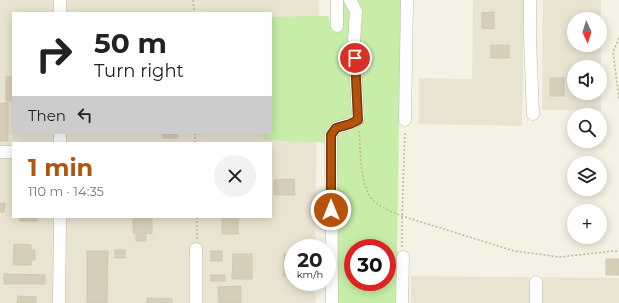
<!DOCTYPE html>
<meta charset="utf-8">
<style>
body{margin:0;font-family:Montserrat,sans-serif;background:#f2f2f2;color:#222;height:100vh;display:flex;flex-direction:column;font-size:15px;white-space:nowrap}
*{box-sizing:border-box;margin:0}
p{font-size:13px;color:#767676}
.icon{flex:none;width:22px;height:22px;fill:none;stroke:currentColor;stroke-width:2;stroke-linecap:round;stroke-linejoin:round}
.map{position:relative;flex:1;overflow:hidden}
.sheet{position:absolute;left:12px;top:142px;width:260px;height:76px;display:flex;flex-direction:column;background:#fff;border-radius:0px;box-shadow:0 2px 10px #0003}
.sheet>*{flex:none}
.hud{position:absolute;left:12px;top:12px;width:260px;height:122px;border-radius:0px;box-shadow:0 2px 10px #0003;background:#fff;color:#222;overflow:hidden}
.needle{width:26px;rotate:176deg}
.tools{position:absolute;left:567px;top:12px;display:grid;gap:8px}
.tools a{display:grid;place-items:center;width:40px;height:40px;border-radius:50%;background:#fff;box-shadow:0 2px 10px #0003;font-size:20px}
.speed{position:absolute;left:284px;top:239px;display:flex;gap:8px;font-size:20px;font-weight:700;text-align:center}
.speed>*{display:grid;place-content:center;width:52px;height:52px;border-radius:50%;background:#fff;box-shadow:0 2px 10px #0003;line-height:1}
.speed small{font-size:10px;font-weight:400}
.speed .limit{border:6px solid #d22;background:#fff;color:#111}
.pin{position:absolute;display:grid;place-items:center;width:34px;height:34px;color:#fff;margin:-17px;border:2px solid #fff;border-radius:50%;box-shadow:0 1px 4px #0007}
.me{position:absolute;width:44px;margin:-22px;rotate:0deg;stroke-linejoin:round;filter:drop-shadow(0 0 3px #0008)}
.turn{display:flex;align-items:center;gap:14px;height:84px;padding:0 16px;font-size:18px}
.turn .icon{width:52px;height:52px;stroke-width:2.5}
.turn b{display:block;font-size:28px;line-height:34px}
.then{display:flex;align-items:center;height:38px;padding:0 16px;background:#0003;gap:8px;font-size:15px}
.round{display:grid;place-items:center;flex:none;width:42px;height:42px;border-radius:21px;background:#f2f2f2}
.head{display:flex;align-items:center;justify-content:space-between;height:68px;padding:0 16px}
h1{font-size:24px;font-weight:700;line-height:30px;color:#b45309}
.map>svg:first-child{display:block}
.residential{fill:#e9e4d2;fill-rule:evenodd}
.green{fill:#c7eda9;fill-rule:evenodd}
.building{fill:#d7ceb9;stroke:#d3c7ab}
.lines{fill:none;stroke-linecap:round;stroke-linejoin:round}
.minor-casing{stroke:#c1baa6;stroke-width:13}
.path{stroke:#c4b996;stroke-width:1.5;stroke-dasharray:2 2;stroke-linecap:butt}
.minor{stroke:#fff;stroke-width:12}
.route-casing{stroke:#753606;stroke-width:10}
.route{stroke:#b45309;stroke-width:7}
</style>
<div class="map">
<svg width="619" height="303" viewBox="0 0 619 303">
<rect width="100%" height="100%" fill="#f4f1e5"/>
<g class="residential">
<path d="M0,0H319L315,248H293V282H315L316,303H0ZM13,13H271V133H13ZM13,143H271V217H13Z"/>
<path d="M473,0H524L522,126L419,124V78L472,79Z"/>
<path d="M543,0H601V110H542ZM574,19H600V45H574ZM574,67H600V93H574Z"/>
<path d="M411,276L619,278V303H411Z"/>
</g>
<path class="green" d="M341,0H401L397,251L399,265L398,303H339L338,302L334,287L335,143L264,140V133H271V17L328,16L331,28L341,27ZM353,248H387V282H353Z"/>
<g class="building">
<path d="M494,12V29L482,28V13Z"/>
<rect x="491" y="45" width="18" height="13"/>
<rect x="6" y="77" width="7" height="24"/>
<rect x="550" y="78" width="14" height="18"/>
<rect x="0" y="103" width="8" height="38"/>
<rect x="163" y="133" width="15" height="5"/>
<path d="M294,179L295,195H274V180Z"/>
<path d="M0,203H5L4,212H0Z"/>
<rect x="20" y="217" width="17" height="4"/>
<path d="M133,217H152V234L146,233V241H136V233H133Z"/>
<rect x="222" y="217" width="16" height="17"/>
<path d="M14,244L31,245V250H35V260H31V265H13Z"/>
<rect x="115" y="250" width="10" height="8"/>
<path d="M87,251H108L107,303H87Z"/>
<rect x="211" y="251" width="11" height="10"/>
<path d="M233,254H252V279H232Z"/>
<rect x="284" y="254" width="9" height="22"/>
<rect x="606" y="259" width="13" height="16"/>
<path d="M4,274L45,275V284H4Z"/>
<rect x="211" y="275" width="14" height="6"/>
<path d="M241,286V303H219L218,287Z"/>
<path d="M18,296L36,297V303H17Z"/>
<path d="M147,298L172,299V303H147Z"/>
</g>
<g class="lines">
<g class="minor-casing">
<g id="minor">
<path d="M530,0V39L533,114"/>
<path d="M60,13V0"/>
<path d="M337,26V0"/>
<path d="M405,120L407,0"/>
<path d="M60,133V143"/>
<path d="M0,152H13"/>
<path d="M59,303L60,217"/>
<path d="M196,303V249"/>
<path d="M332,303L331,135L336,128L350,124L358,119L354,42L356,11L350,0"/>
<path d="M402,303L403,257"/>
<path d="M536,303V282"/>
</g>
</g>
<g class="path">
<path d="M193,0L194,13"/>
<path d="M619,38L613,52L619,99"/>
<path d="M359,131C361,151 359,187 374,201C382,208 392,212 402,216L514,251L560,257L614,251L619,252"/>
<path d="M195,143V133"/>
<path d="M197,239V217"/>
<path d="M402,247V216L405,131"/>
</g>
<use href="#minor" class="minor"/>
</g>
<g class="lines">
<g class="route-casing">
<path id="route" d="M331,210V135L336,128L350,124L358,120L355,58"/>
</g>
<use href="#route" class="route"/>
</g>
</svg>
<div class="tools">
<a><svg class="needle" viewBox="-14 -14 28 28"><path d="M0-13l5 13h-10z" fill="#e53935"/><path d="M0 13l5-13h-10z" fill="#767676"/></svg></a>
<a><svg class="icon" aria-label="sound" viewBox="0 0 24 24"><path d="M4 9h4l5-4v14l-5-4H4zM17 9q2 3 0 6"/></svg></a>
<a><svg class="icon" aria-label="search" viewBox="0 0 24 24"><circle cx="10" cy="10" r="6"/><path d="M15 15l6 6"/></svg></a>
<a><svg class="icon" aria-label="layers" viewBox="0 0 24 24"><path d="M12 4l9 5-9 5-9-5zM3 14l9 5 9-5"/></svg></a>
<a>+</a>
</div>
<div class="speed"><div>20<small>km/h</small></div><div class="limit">30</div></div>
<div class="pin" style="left:355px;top:58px;background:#d93025"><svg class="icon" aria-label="arrive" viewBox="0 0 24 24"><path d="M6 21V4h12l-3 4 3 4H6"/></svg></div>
<svg class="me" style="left:331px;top:210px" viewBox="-20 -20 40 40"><circle r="17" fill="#b45309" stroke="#fff" stroke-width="3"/><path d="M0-11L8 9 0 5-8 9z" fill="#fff"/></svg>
<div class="hud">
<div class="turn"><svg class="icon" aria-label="right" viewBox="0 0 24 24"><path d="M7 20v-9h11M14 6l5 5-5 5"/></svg><div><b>50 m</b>Turn right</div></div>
<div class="then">Then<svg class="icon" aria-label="left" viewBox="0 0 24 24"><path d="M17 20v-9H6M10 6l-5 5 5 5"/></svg></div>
</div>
<section class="sheet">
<div class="head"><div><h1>1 min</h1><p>110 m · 14:35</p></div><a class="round"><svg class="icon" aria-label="close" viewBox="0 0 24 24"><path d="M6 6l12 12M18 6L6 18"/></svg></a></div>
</section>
</div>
